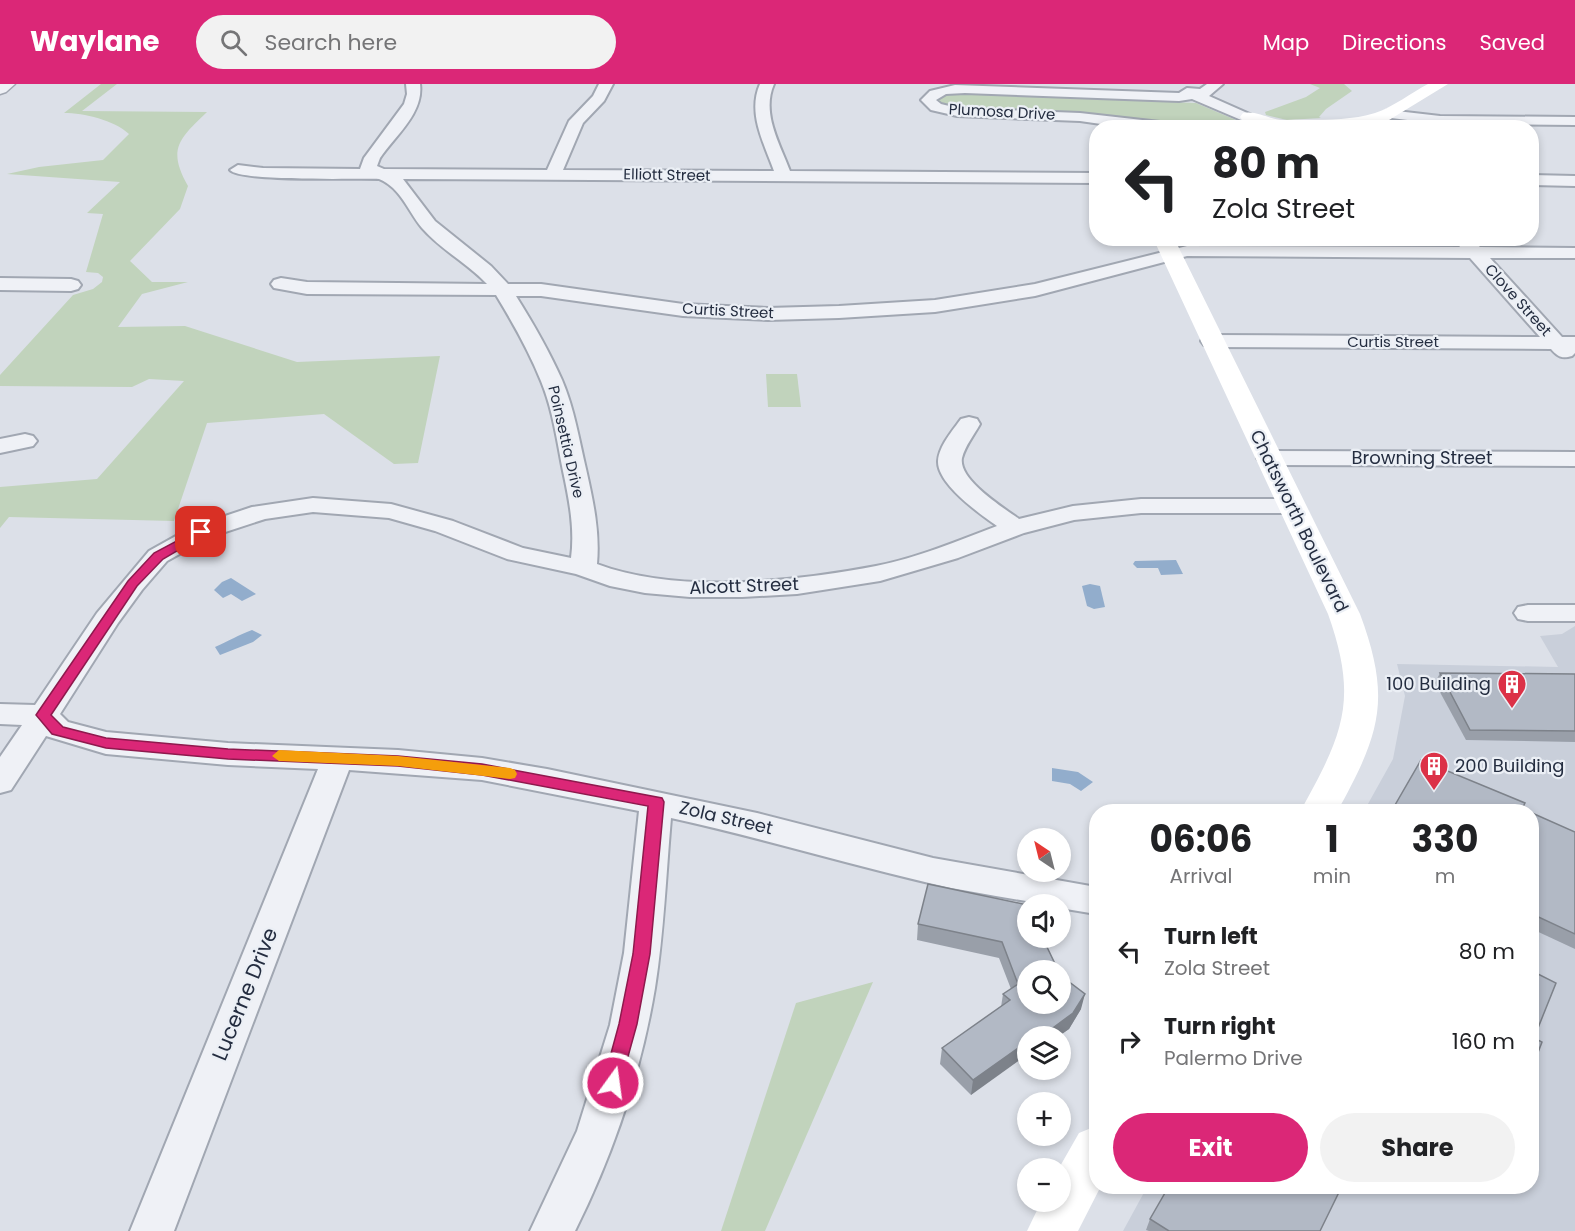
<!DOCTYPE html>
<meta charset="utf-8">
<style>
body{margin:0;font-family:Poppins,sans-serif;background:#f2f2f2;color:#202124;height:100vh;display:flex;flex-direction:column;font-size:22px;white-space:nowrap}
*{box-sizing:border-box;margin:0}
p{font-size:20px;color:#757577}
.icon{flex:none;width:33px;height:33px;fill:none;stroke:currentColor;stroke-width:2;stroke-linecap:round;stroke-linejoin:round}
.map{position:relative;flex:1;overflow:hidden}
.details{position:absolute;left:1089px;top:720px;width:450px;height:390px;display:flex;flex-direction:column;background:#fff;border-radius:24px;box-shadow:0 3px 9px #0003}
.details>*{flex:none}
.banner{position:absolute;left:1089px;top:36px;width:450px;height:126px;border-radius:24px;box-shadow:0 3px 9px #0003;background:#fff;color:#202124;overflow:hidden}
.needle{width:39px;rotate:325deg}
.tools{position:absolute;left:1017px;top:744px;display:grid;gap:12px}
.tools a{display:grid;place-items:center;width:54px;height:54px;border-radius:50%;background:#fff;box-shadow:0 3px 9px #0003;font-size:30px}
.pin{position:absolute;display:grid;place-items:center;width:51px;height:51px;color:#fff;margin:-26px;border-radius:12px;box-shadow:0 3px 9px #0006}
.me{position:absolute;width:66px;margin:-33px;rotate:14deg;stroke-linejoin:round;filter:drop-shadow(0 0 4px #0008)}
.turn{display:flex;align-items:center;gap:21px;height:126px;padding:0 24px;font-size:27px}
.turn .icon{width:78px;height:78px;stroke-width:2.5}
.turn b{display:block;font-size:42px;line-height:51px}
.eta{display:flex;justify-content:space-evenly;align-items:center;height:102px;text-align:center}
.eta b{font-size:36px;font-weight:700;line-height:42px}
.button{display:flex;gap:12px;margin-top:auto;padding:12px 24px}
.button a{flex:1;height:69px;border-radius:36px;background:#db2777;color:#fff;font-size:24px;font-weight:700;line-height:69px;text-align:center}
.button a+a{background:#f2f2f2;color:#202124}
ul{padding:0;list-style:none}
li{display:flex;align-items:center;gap:18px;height:90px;padding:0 24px}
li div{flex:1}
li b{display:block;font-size:22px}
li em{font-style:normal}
header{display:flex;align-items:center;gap:36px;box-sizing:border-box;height:84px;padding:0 30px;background:#db2777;color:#fff}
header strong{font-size:28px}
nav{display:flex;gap:33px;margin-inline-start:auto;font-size:21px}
.search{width:420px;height:54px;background:#f2f2f2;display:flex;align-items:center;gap:15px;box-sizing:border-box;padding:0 21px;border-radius:33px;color:#757577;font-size:22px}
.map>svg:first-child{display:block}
.built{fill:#c9cfda}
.green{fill:#c1d3bc}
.water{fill:#92adcc}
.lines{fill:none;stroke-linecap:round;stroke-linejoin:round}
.minor-casing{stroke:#a1a7b2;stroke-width:4}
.tertiary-casing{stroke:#a1a7b2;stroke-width:3}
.minor{fill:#eff1f6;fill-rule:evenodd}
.tertiary{fill:#eff1f6;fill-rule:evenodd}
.secondary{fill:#fff;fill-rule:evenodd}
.wall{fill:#999fa9}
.shaded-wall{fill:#7d828a}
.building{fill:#b2b9c5;stroke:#7d828a;stroke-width:1.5}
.route{fill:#db2777;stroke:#8e194d;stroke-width:1.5}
.slow{fill:#f59e0b}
.labels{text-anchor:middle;stroke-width:4.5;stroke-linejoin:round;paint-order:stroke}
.far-street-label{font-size:15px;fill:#242d40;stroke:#ebeff5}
.street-label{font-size:18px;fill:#242d40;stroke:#ebeff5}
.poi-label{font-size:18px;fill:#242d40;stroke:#ebeff5;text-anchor:end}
.near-street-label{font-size:21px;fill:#242d40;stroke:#ebeff5}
</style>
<header>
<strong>Waylane</strong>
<div class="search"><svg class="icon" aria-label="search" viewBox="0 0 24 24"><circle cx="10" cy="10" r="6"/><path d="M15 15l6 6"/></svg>Search here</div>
<nav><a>Map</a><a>Directions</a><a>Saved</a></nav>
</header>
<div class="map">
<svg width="1575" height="1147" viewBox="0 0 1575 1147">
<rect width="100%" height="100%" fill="#dce0e8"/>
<path class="built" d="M1575,542V1147H1123L1147,1103L1532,1102V728L1364,727L1393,675L1405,612L1397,580L1558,583L1540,552L1562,550Z"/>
<g class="green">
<path d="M101,0H117L82,27L207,28C179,55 167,65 188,102L180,125L130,177L152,198H188L142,210L118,243L185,242L297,278L440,272L418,379L394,380L324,330L207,339L174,437L9,433L0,444V403L97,395L184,297L149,295L132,303L0,302V291L73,211L93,205L102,198L103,193L98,189L86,188L103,130L87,129L120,98L7,90L39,83L103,76L129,50C114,36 84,29 64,29Z"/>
<path d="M1310,0H1344L1352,7L1326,25L1319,33L1321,34L1287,36L1266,31L1265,28L1306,13L1320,4Z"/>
<path d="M951,8L1196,19L1250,42L1180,43L1098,31L962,26C952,24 942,23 936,16L941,11Z"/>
<path d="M766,290H797L801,323H768Z"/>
<path d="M873,898L765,1147H721L796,919Z"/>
</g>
<g class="water">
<path d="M1176,476L1183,490L1161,491L1158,484H1137L1133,480L1135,477Z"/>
<path d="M231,494L256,510L242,517L231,510L223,514L214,506L222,498Z"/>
<path d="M1090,500L1100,502L1105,523L1094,525L1087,522L1082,502Z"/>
<path d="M252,546L262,551L253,558L220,571L215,563C229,557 238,551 252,546Z"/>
<path d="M1052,684L1078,688L1093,698L1081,707L1070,700L1052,697Z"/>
</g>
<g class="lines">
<g class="minor-casing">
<g id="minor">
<path d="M406,0H420C424,29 395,52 380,74L377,82L384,85L547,86L569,37L593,12L599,0H613L604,17L583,39L563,86L774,87C764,59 747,29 760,0H774C761,29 780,60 790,87L1096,89V99L403,95L435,137L491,182L508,200H541L683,220L768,224L839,222L935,216L1035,200L1187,162L1460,163L1458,160L1461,156C1470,154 1473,156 1480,163L1575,164V174H1490L1562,253H1575V269L1572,272C1562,275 1558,273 1551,265L1211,263L1204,261L1201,257L1204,253L1211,251L1540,253L1470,174L1187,172L1035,212L935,228L839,234L768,236L683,232L541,212H516C533,239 549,267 562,296C574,324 579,355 586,385C593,416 600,448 597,480C677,510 792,498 876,482C917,474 957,457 997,442C980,430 937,400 938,377C939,362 953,346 961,335L969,333L977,335L980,340C974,351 965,362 962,374C958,396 1004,424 1019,435L1073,422L1141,415H1291L1300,417L1303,422L1300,427L1291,429H1141L1074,436L1024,449L958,474L880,497L797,510L742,513H690L645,509L610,502L576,490L507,475L435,447L389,434L313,428L265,435L210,453L167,477L142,506L118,539L60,630L68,638L106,648L228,659L398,666L482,674L547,685L757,729L933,774L1096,803V830L1060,824V820H1042C1005,813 967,808 929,799C843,779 758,753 671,734C666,791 664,848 655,904C641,988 613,1071 575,1147H530L577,1047L610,941L624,869L639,727L482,696L349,686L174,1147H130L318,685L228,681L106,670L46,652L11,706L0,709V673L22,641L0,640V620L35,621L97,529L149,467L192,443L252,423L313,414L391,420L453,437L523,464L571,474C575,445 569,415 563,387C557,357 553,326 541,297C529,267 513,239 496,211L307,210L274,204L271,200L274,196L281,194L307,198L487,200C467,179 440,165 422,144C408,127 401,104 379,95C357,94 240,98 230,86L238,81L263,84L360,85L364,74L404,20L407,10Z"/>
<path d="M1207,0H1223L1209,12L1281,44H1260L1192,15L1179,17L965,9L946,10L936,16L941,20L957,24L1080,29L1169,39L1176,44H1129L1080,37L957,32L931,26L921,16L930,7L955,1L1179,9L1187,4L1200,5Z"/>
<path d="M1388,26L1440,32L1575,33V41L1440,40L1383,33L1381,30Z"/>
<path d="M1532,91L1575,92V102L1532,101Z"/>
<path d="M0,194L71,195L78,197L81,201L78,205L71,207L0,206Z"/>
<path d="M25,350L33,352L37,357L33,362L0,369V355Z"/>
<path d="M1269,367L1575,368V382L1269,381L1261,379L1257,374L1261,369Z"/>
<path d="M1528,521H1575V537H1528L1518,535L1514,529L1518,523Z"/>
</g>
</g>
<g class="tertiary-casing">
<path id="tertiary" d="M0,0H15L6,8L0,10Z"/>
</g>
<use href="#minor" class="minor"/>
<use href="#tertiary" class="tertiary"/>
<g class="secondary">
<path d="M1428,0H1448L1389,36L1362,42L1269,44L1243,37L1240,33L1243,29C1257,26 1270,36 1283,36C1313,35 1346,38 1375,29C1393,23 1411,9 1428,0Z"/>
<path d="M1153,154H1174L1360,530C1392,616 1380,650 1337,728H1300C1343,650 1359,617 1328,530Z"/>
<path d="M1096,1042V1102H1101L1078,1147H1027L1041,1118H1060L1059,1084L1079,1049Z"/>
</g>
</g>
<g class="wall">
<path d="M1440,589L1575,590V658L1466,656L1435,599Z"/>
<path d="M1532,729L1575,748V865L1532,845Z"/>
<path d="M918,840L1047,863L1058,886L1081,925L1069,945L1059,952H1028L971,1011L940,980L942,964L1001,923L1003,910L1011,905L999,874L917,856Z"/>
<path d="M1150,1135L1320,1147H1149L1146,1146Z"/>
</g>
<g class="shaded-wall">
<path d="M1085,910L1081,925L1069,945L1059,952H1045L1046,949Z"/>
<path d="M1042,946L1041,952H1033Z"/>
<path d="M1028,957V970L971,1011L973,996Z"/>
</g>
<g class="building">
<path d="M1440,589L1575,590V647L1470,646Z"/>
<path d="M1421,676L1525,719L1522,725L1527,728H1391Z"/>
<path d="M1532,729L1575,748V850L1532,830Z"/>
<path d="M928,800L1028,821V854H1047V863L1058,886H1028V920H1060V891L1085,910L1073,929L1046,949L1042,946L1033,952H1028V957L973,996L942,964L1010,916L1003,910L1018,900L1002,858L918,840Z"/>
<path d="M1532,887L1556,899L1534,954L1542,958L1532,984Z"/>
<path d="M1169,1102H1342L1320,1147H1169L1150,1135Z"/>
</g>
<path class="route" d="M201,444L207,448L206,450L163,475L137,502L51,631L63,643L106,654L228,665L398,672L482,680L662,714L664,718L650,870L637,940L619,1005L613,1008L606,1005L603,999L619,940L633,870L648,722L482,691L398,682L228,675L106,664L52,650L36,631L38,628L128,497L154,469Z"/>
<path class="slow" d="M279,666L398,672L510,684L515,686L517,690L515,694L510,695L398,682L279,677L272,672Z"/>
<defs>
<g id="building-pin" transform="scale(1.5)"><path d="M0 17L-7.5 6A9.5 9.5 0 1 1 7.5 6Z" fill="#dc3147" stroke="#ebeff5"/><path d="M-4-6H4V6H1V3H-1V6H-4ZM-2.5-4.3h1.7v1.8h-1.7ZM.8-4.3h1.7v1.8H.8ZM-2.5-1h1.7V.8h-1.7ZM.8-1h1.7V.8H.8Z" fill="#fff"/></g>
</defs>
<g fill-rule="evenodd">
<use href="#building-pin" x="1512" y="600"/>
<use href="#building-pin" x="1434" y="682"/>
</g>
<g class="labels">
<g class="far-street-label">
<text transform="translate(1002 28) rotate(3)" y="5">Plumosa Drive</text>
<text transform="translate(667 91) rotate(1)" y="5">Elliott Street</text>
<text transform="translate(1518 216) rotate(48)" y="5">Clove Street</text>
<text transform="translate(728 227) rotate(3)" y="5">Curtis Street</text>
<text x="1393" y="263">Curtis Street</text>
<text transform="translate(566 358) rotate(77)" y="5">Poinsettia Drive</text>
</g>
<g class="street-label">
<text x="1422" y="380">Browning Street</text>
<text transform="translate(1299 437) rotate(64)" y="6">Chatsworth Boulevard</text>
<text transform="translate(744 502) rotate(-2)" y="6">Alcott Street</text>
<text transform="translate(726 734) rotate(13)" y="6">Zola Street</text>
</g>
<g class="poi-label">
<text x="1491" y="606">100 Building</text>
<text x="1455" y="688" text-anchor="start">200 Building</text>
</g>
<g class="near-street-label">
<text transform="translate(245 910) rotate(-68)" y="7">Lucerne Drive</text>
</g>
</g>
</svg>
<div class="tools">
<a><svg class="needle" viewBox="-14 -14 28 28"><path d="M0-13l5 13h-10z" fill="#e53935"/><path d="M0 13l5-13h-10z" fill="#757577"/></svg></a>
<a><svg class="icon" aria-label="sound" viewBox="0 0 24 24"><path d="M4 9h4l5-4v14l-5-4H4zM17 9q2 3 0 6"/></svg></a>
<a><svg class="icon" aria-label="search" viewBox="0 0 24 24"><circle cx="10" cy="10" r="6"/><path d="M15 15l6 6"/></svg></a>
<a><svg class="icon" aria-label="layers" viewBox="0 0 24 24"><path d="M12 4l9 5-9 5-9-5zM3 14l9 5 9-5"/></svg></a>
<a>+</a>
<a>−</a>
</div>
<div class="pin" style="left:201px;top:448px;background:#d93025"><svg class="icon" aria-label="arrive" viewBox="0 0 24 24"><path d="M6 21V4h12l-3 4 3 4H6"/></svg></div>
<svg class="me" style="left:613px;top:999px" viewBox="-20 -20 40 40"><circle r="17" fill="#db2777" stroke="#fff" stroke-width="3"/><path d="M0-11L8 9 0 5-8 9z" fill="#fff"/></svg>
<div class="banner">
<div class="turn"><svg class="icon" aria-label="left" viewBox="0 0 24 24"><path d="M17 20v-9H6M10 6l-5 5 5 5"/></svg><div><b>80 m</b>Zola Street</div></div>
</div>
<section class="details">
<div class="eta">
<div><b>06:06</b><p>Arrival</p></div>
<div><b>1</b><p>min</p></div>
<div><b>330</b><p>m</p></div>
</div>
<ul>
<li><svg class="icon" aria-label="left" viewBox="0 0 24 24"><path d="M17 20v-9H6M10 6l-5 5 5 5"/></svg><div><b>Turn left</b><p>Zola Street</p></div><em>80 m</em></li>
<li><svg class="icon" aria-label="right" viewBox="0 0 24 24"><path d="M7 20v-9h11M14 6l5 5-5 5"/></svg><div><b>Turn right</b><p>Palermo Drive</p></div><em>160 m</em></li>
</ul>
<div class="button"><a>Exit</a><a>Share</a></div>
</section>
</div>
